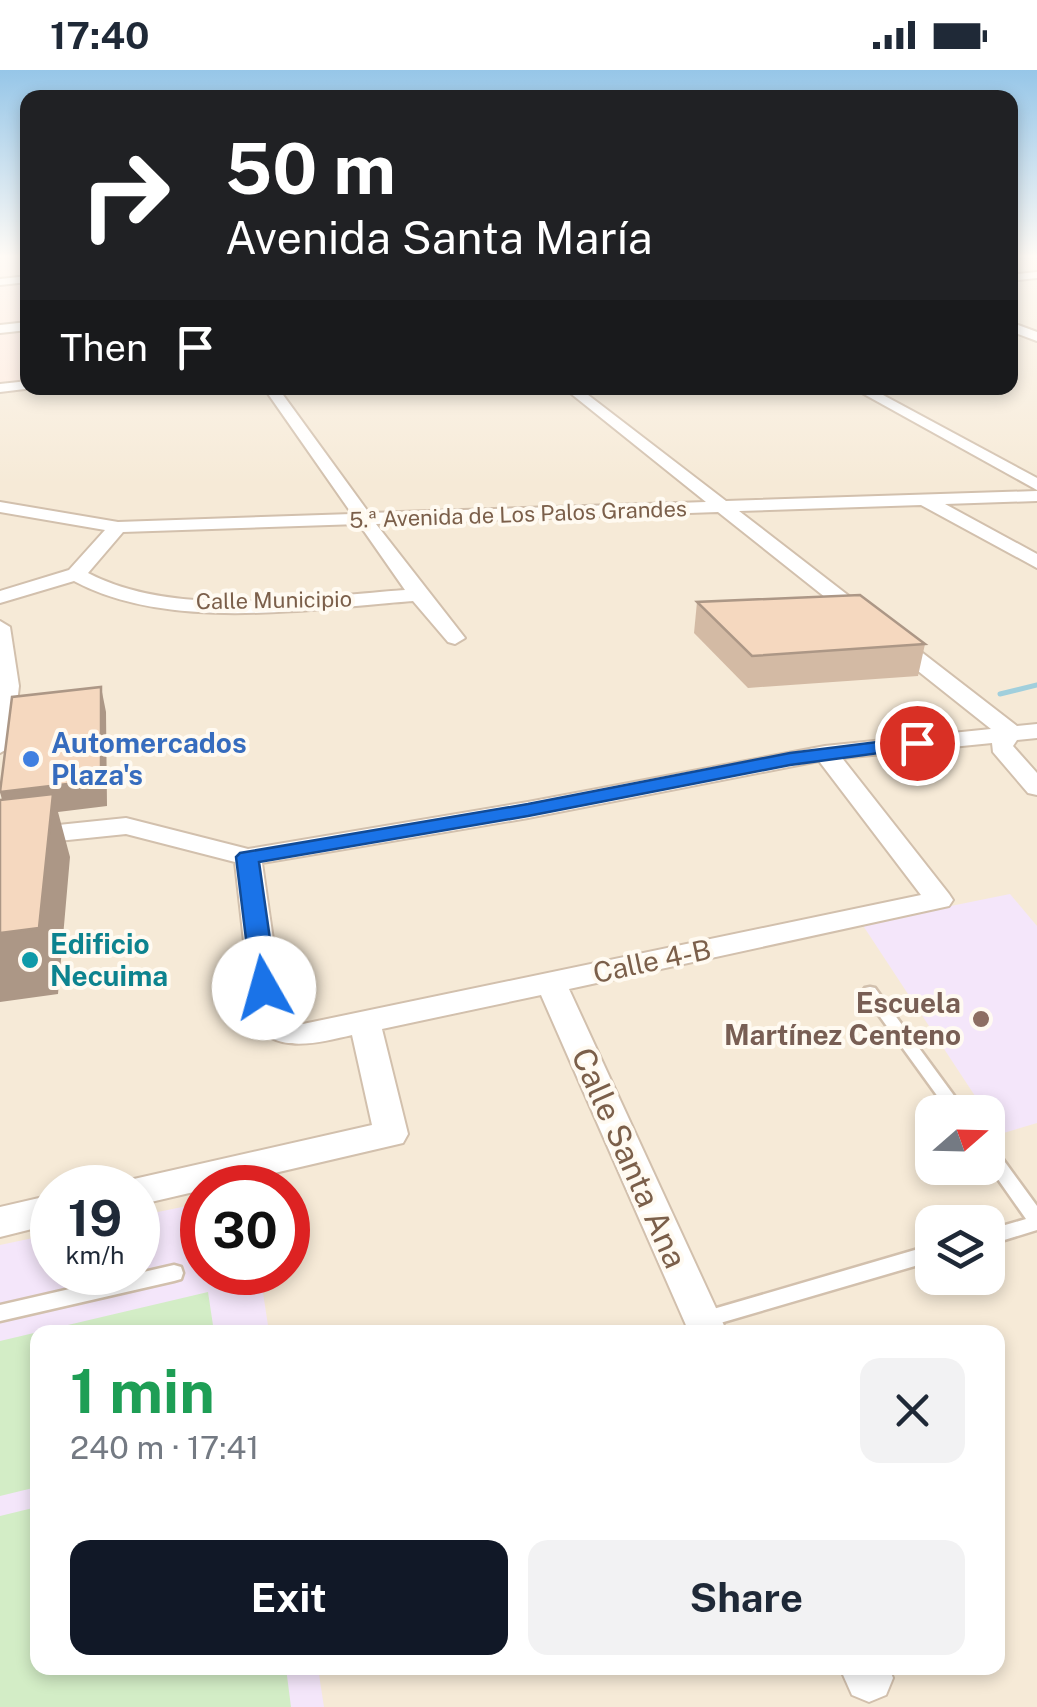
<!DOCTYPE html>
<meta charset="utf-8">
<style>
body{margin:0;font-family:"Public Sans",sans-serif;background:#f2f2f3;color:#1f2937;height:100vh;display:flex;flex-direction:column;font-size:38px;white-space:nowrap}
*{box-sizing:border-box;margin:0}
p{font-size:32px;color:#747a83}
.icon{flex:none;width:55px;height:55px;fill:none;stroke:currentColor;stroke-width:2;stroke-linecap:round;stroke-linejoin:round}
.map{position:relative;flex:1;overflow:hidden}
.drawer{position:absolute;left:30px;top:1255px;width:975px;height:350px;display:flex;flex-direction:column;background:#fff;border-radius:20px;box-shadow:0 5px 15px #0003}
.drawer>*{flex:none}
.hud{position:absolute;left:20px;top:20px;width:998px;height:305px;border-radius:20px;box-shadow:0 5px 15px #0003;background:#202124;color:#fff;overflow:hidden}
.needle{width:65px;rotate:70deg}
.controls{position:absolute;left:915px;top:1025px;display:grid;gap:20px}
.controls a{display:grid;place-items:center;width:90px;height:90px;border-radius:20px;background:#fff;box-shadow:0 5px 15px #0003;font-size:50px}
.speed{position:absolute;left:30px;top:1095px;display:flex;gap:20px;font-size:50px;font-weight:700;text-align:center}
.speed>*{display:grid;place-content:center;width:130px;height:130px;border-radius:50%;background:#fff;box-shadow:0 5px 15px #0003;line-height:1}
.speed small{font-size:25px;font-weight:400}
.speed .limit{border:15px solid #d22;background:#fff;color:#111}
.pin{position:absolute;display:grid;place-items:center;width:85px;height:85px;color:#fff;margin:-42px;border:5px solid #fff;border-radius:50%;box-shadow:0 2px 10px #0007}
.me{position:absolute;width:110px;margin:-55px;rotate:353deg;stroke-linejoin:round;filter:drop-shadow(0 0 8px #0008)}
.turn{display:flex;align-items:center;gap:35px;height:210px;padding:0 40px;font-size:45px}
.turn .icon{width:130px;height:130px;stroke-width:2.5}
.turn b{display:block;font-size:70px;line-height:85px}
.then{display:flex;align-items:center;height:95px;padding:0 40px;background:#0003;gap:20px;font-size:38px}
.round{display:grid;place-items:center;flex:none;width:105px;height:105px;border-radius:20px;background:#f2f2f3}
.overview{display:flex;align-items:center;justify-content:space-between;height:170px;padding:0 40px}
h1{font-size:60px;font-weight:700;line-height:75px;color:#1e9e55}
.cta{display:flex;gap:20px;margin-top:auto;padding:20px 40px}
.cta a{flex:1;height:115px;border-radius:20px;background:#111827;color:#fff;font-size:40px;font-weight:700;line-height:115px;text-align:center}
.cta a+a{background:#f2f2f3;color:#1f2937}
.status{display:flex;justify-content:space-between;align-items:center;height:70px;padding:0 50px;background:#fff;direction:ltr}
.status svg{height:28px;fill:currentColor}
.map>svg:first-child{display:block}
.residential{fill:#f6ead7;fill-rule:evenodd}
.commercial{fill:#fee9dd}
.education{fill:#f4e6fa}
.green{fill:#d3edc6}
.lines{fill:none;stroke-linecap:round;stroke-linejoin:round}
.stream{stroke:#a1cfdc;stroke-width:5}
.lane-casing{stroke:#d2c0ad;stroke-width:5}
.street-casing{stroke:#d2c0ad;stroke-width:4}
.lane{fill:#fff;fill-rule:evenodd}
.street{fill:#fff;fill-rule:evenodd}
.wall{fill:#d3baa4}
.shaded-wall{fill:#ac9786}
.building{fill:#f5d8bf;stroke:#ac9786;stroke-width:2.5}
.route{fill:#1a73e8;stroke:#114b97;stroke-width:2.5}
.shop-dot{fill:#3f7fe0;stroke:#fffaf1;stroke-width:4}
.culture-dot{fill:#0f9aa8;stroke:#fffaf1;stroke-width:4}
.education-dot{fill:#8d6e63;stroke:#fffaf1;stroke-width:4}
.labels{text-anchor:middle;stroke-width:8;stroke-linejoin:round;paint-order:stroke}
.far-street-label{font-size:22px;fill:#7b5f4a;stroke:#fffaf1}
.shop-label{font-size:28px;font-weight:bold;fill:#366cbe;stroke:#fffaf1;text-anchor:start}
.culture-label{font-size:28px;font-weight:bold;fill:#0d838f;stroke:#fffaf1;text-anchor:start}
.street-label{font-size:28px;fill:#7b5f4a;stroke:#fffaf1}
.education-label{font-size:28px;font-weight:bold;fill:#785e54;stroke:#fffaf1;text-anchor:end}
.near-street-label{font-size:32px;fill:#7b5f4a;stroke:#fffaf1}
</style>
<div class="status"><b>17:40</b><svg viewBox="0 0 49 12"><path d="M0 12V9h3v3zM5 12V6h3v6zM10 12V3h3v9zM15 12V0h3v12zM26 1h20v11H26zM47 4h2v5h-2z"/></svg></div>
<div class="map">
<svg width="1037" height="1637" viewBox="0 0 1037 1637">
<rect width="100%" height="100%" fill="#fef7ea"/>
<path class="residential" d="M0,185H27L28,318H1010V185H1037V1637H0ZM932,1042H988V1098H932ZM52,1118H138V1202H52ZM202,1118H288V1202H202ZM932,1152H988V1208H932ZM38,1262H998V1598H38Z"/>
<path class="commercial" d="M0,185H28L27,315L0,318Z"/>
<g class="education">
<path d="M1010,824L1037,856V1053L1000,1064L862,854Z"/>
<path d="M202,1133V1202L260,1203L269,1262H38V1598H318L324,1637H0V1175L52,1164V1202H138V1146Z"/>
</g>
<g class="green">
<path d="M208,1222L214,1262H38L37,1417L0,1426V1271Z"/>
<path d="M37,1437L38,1598H286L291,1637H0V1446Z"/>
</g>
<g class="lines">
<path class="stream" d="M1000,624L1037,615"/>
<g class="lane-casing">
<g id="lane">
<path d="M870,917L875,918L966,1042H949L865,926L862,922L865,918Z"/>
<path d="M988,1075L994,1077L1037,1136V1160L988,1175V1160L1026,1149L988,1095Z"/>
<path d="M932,1175V1191L703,1258L696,1256L693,1250L696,1244L703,1242Z"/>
<path d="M174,1195L181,1197L183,1203L181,1209L174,1211L0,1251V1235Z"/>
</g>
</g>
<g class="street-casing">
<g id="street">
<path d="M1037,202V208L1010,211V205Z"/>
<path d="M28,206V212L0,215V209Z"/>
<path d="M28,252V260L0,263V255Z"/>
<path d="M1010,252L1037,262V271L1010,261Z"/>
<path d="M28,311V318H33L0,322V314Z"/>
<path d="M264,318H278L369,443L706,432L564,318H579L726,431L1037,421V431L945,434L1037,484V498L921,435L739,441L1017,656L1037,654V668L1017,670L1013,676L1037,703V725L1028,723L993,682L992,673L842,688L949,824L953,830L949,836L569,919L727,1262H689L541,925L382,959L408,1064L403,1073L138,1135V1118H122L125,1111L372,1055L352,965C321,972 274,986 253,951L235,792L126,764L0,777V761L126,748L248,779L528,732L825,676L991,659L718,442L376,454L465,568L455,574L448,572L413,531C308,539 169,562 74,511L0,533V521L69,500L105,460L0,442V432L118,452L352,444ZM359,454L405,520C308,527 176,549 88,503L123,462ZM819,691L921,825L303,954L284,946L262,793L528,748Z"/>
<path d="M853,318H870L1037,408V420Z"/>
<path d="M0,551L10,557L19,616L12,676L0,683Z"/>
<path d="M52,1125V1154L0,1167V1137Z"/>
<path d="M840,1598H889L893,1608L886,1625L869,1632L852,1625Z"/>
</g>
</g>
<use href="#lane" class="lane"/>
<use href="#street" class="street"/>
</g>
<path class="wall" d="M697,532L925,574L918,606L748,618L694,563Z"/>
<path class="shaded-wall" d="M101,617L106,642L107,736L58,742L70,787L58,924L0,932V863L7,749L0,722Z"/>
<g class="building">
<path d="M860,525L925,574L752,586L697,532Z"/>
<path d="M101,617V710L0,722L12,627Z"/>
<path d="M53,724L39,858L0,863V730Z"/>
</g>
<linearGradient id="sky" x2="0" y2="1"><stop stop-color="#96c6e8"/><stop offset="0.45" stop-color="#fffbf6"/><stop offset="1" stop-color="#fffbf6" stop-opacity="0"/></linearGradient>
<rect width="1037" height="414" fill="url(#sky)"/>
<path class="route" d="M917,667L924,669V677L790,695L528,746L259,792L277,918L264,926L252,918L236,787L240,783L528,734L790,683Z"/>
<circle class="shop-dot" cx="31" cy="689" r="10"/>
<circle class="culture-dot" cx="30" cy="890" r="10"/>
<circle class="education-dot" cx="981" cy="949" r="10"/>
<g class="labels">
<g class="far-street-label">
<text transform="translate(518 444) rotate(-2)" y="8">5.ª Avenida de Los Palos Grandes</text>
<text transform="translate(274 530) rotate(-1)" y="8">Calle Municipio</text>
</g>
<g class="shop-label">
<text x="51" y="683">Automercados<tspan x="51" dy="32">Plaza's</tspan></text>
</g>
<g class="culture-label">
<text x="50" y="884">Edificio<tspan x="50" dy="32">Necuima</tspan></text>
</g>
<g class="street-label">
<text transform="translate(652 891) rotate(-12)" y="10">Calle 4-B</text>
</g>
<g class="education-label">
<text x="961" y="943">Escuela<tspan x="961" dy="32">Martínez Centeno</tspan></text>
</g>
<g class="near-street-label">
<text transform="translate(629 1088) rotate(66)" y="11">Calle Santa Ana</text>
</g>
</g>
</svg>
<div class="controls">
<a><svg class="needle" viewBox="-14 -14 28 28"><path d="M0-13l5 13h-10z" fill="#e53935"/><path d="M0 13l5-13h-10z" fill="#747a83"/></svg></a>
<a><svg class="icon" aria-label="layers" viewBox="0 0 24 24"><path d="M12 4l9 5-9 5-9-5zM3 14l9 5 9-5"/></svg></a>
</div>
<div class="speed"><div>19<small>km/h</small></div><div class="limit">30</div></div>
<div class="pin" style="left:917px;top:673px;background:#d93025"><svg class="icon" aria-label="arrive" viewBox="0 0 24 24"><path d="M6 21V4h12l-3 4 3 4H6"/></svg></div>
<svg class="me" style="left:264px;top:918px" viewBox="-20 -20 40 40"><circle r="19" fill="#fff"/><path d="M0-13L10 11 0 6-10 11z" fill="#1a73e8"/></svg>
<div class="hud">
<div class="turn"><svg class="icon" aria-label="right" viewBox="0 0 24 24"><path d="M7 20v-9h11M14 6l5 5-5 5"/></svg><div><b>50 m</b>Avenida Santa María</div></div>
<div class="then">Then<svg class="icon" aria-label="arrive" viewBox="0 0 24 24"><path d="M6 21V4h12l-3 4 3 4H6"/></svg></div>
</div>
<section class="drawer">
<div class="overview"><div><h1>1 min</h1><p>240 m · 17:41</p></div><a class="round"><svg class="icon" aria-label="close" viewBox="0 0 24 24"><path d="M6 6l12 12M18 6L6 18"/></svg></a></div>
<div class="cta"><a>Exit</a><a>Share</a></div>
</section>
</div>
